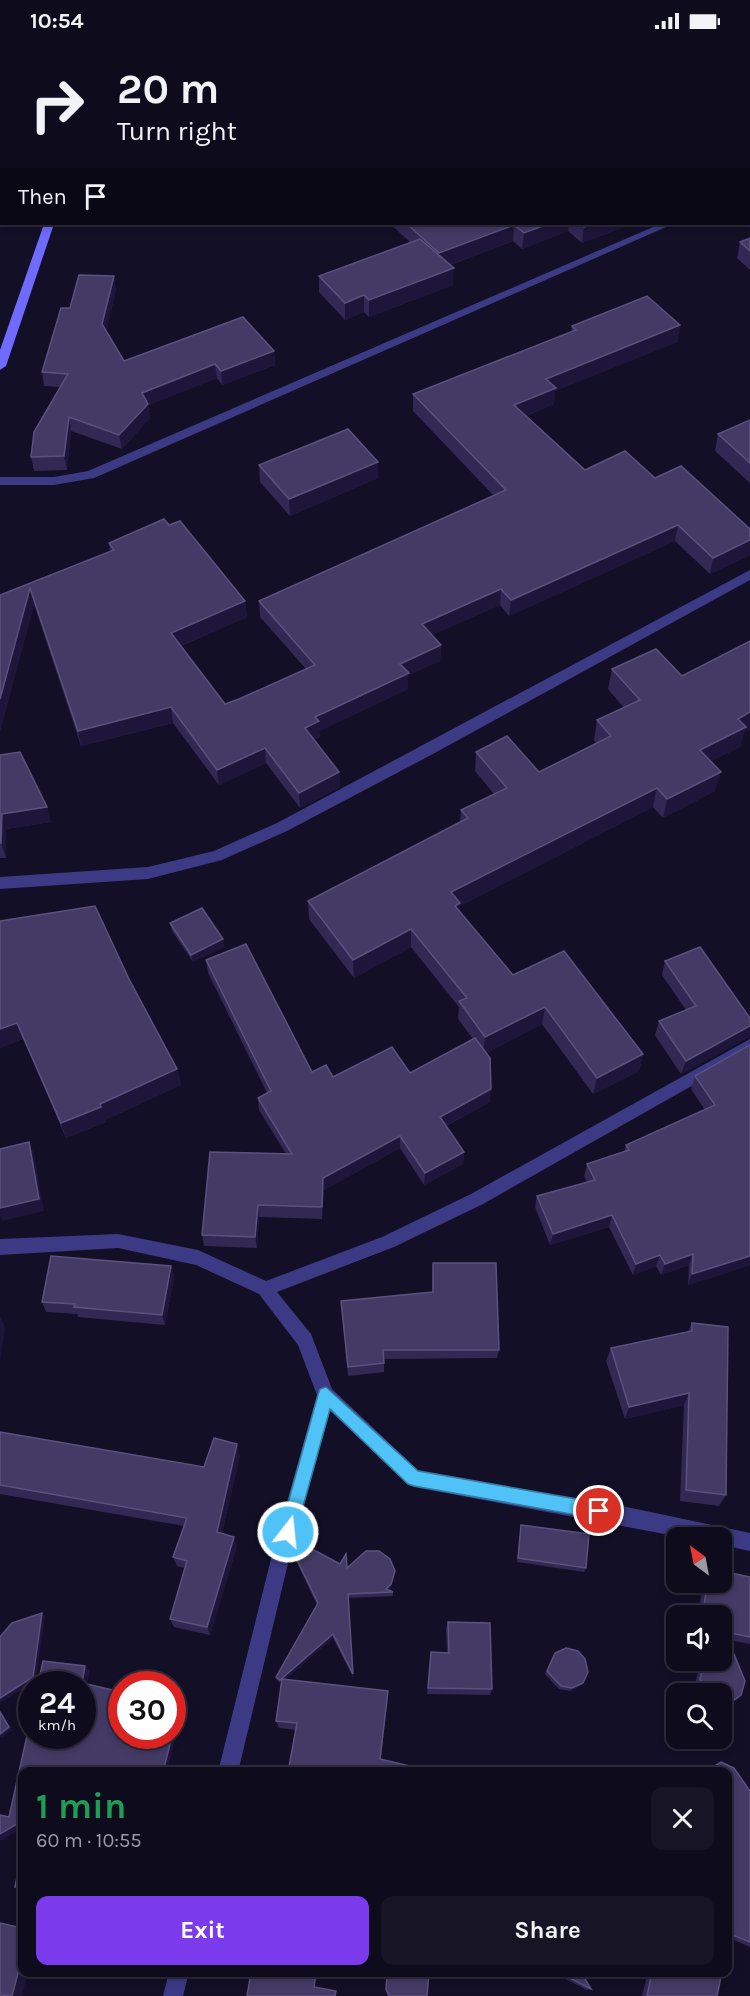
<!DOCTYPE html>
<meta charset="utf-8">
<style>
body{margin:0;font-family:Karla,sans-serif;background:#171425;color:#f1f3f6;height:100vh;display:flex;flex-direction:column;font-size:22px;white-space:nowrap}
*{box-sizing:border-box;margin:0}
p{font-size:20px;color:#9b9ba3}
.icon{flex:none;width:33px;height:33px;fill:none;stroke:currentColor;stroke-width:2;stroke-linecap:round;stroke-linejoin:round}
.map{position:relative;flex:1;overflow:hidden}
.panel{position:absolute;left:18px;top:1725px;width:714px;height:210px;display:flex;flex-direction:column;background:#0e0b1c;border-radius:12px;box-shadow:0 3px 9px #0003,0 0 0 2px #2e2b3b}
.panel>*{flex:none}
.hud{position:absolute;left:0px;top:0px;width:750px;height:183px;box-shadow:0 3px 9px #0003,0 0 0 2px #2e2b3b;background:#0e0b1c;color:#f1f3f6;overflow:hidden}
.needle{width:39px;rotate:328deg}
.controls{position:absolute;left:666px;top:1485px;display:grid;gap:12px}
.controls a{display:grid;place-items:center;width:66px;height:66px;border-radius:12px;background:#0e0b1c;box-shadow:0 3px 9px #0003,0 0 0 2px #2e2b3b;font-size:30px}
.speed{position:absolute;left:18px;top:1629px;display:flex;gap:12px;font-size:30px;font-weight:700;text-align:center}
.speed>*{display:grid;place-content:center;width:78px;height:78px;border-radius:50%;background:#0e0b1c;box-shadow:0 3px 9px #0003,0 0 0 2px #2e2b3b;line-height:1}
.speed small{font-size:15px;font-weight:400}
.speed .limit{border:9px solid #d22;background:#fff;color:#111}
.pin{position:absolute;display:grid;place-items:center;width:51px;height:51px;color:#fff;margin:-26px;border:3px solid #fff;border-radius:50%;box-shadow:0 2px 6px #0007}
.me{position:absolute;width:66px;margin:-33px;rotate:16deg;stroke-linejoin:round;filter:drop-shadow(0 0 4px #0008)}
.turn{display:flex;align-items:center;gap:21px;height:126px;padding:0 18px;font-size:27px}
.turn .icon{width:78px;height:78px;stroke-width:2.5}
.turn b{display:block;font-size:42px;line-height:51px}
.then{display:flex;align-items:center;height:57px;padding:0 18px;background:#0003;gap:12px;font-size:22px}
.round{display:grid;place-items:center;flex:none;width:63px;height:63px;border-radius:12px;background:#171425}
.overview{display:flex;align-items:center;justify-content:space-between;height:102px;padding:0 18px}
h1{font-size:36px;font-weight:700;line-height:45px;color:#1e9e55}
.action{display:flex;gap:12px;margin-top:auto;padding:12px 18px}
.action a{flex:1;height:69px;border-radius:12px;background:#7c3aed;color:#fff;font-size:24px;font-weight:700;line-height:69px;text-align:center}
.action a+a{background:#171425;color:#f1f3f6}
.status{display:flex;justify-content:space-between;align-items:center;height:42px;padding:0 30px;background:#0e0b1c;direction:ltr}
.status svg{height:16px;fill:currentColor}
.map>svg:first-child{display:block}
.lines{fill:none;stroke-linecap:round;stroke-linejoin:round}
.street{fill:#3d3a85;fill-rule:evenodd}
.secondary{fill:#6f6bff;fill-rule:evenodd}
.wall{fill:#312854}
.shaded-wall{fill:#1d163a}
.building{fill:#433a66;stroke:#5a527e;stroke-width:1.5}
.route{fill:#4fc3f7;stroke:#337fa1;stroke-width:1.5}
</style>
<div class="status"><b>10:54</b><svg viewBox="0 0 49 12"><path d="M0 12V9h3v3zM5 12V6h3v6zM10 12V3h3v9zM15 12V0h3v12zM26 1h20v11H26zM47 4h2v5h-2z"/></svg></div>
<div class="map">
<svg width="750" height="1954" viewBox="0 0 750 1954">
<rect width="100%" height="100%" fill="#130f26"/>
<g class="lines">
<g class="street">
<path d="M444,0H457L443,2Z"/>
<rect x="0" y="41" width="2" height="6"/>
<path d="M748,141H750L748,148Z"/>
<path d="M660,182H673L94,436L54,443H0V435H54L88,429Z"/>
<path d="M750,528V538L431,713L287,789L222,818L148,837L0,847V835L148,825L214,809L277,781Z"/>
<path d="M750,997V1011L483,1162L394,1205L277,1250L311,1292L332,1347L418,1428L622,1464L750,1491V1509L722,1503V1496H686L414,1445L408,1442L330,1369L290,1513L238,1730H218L272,1513L317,1353L298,1303L259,1252L196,1223L118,1206L0,1213V1197L118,1192L198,1208L266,1239L382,1195L471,1152Z"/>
<path d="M169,1930H189L183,1954H163Z"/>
</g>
<g class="secondary">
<path d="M89,0H99L89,2Z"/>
<path d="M44,182H54L6,324L0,328V308Z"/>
</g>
</g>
<g class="wall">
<path d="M687,0H750V48L748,47V2H689Z"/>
<path d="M390,182H625L624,185L582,201L568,189L522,207L513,199L450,223L453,243L369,275L364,270L345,278L319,250V234L410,200Z"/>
<path d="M750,196V228L737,216L740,200Z"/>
<path d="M114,234L116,248L106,289L124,319L274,309L275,323L222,343L217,336L148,363L150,376L122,407L71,389L67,428L34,429L31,415L60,345L44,344L42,330L70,266Z"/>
<path d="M680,283L677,300L555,349L554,362L526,374L585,428L655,436L750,487V513L710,532L675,499L509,574L500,563L432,593L441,603L440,619L408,633V647L319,689L320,695L314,698L339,730L340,745L300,766L266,721L219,743L173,681L81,704L34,562L0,689V553L110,510L109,501L169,483L245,559L247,575L181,604L225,662L239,657L306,627L260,575L259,559L494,454L413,369V352L571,290L572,284Z"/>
<path d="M750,378V441L715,409L718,392Z"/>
<path d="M378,420V436L290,474L260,440L259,423Z"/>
<path d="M750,599V687L744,690L740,705L711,719L715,749L663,776L653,765L460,864L459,869L513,933L643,1012L639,1029L593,1052L542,982L486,1011L490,1060L446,1084L464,1110L463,1122L424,1143L400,1106L324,1148L322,1177L259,1175L257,1206L204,1204L202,1193L286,1112L259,1068L258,1056L267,1051L208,931L206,918L312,1030L333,1035L410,1031L473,997L458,977L459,965L411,905L354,936L309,877L308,859L460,780L461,768L494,752L475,729L476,710L539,730L596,701L594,698L597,678L624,666L608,647L612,627L682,634Z"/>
<path d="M0,713L51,780L6,787V816H0Z"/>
<path d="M0,879L129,937L177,1027L181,1043L105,1078L106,1080L66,1096L23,997L0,1006Z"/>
<path d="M170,881L223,897L224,905L193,920L172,889Z"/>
<path d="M665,919L750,976V992L749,995L681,1032L655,993L659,979L686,968L662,933Z"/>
<path d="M750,1003V1223L688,1243L689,1223L661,1233L656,1224L633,1233L609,1185L550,1203L535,1165L537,1154L587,1140L584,1134L587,1122L624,1110L626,1103L705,1068L691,1047L695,1034Z"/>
<path d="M433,1221L499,1308L497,1316L384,1317V1330L348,1334L341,1259L432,1250Z"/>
<path d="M171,1224L174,1235L165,1283L78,1275L77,1272L46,1270L42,1260Z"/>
<path d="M692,1281L726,1453L719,1464L680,1459L684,1363L625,1377L606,1319L611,1306L688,1290Z"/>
<path d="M0,1390L204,1425L240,1413L222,1491L237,1504L210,1593L174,1585L170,1577L185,1526L177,1524L173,1515L184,1484L0,1452Z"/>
<path d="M521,1483L586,1526L584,1530L517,1520Z"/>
<path d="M292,1508L347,1526L395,1529L391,1546L389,1548L393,1550V1554L348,1556L353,1635L333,1596L284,1638L388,1649L381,1717L288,1730L296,1688L279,1686L276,1679L281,1640L280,1641L277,1638L276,1635L317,1563L293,1512Z"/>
<path d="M750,1535V1602L729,1598L741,1653L736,1658L722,1669V1652H698L695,1642L701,1618H722V1574H699L702,1540H722Z"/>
<path d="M448,1580L492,1647L490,1653L427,1652L431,1610L447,1611L446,1587Z"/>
<path d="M555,1611L581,1644L570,1649L559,1647L545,1632Z"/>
<path d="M750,1749V1905L729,1896Z"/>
<path d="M552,1930H581L591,1947L587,1948Z"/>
<path d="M648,1930H722L717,1954H642Z"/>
</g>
<g class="shaded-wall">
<path d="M628,0H671L667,2H624Z"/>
<rect x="748" y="87" width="2" height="15"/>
<path d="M548,182H569L568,189L522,207L524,191Z"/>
<path d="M593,182H625L624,185L582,201L584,185Z"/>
<path d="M514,183L513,199L438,227L439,211Z"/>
<path d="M454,226L453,243L369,275V258Z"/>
<path d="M114,234L116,248L105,296L102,282Z"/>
<path d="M364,253V270L345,278V261Z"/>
<path d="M680,283L677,300L555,349L554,362L513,379L514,363L546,337Z"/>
<path d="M274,309L275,323L222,343L221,329Z"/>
<path d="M215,322L217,336L148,363L150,376L122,407L119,393L142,351Z"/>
<path d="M69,375L71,389L67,428L64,414Z"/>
<path d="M378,420V436L290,474L289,457Z"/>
<path d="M678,483L675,499L509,574L511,558Z"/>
<path d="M750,498V513L710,532L713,516Z"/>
<path d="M30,546L34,562L0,689V657Z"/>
<path d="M501,547L500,563L421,598L422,582Z"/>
<path d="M245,559L247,575L173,607L171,591Z"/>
<path d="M441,603L440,619L408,633V647L319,689L320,695L305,702V686L315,675L400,622Z"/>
<path d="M171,665L173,681L81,704L78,689Z"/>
<path d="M750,670V687L744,690L740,705L695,727L700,708L738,677Z"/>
<path d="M265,706L266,721L219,743L217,728Z"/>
<path d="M339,730L340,745L300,766L299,751Z"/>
<path d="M721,730L715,749L663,776L667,757Z"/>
<path d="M657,746L653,765L460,864L459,879L451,850Z"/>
<path d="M47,765L51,780L6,787V816L1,801L2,772Z"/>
<path d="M411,887V905L354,936L353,918Z"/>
<path d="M223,897L224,905L193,920L191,913Z"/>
<path d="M545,965L542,982L483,1012L485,995Z"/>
<path d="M17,981L23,997L0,1006V987Z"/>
<path d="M750,984V992L749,995L681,1032L686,1019Z"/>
<path d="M643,1012L639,1029L593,1052L597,1036Z"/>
<path d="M177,1027L181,1043L105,1078L106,1080L66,1096L61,1081Z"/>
<path d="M491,1047L490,1060L439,1087L440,1075Z"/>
<path d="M400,1094V1106L324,1148L322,1177V1165L323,1136Z"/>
<path d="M29,1100L34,1112L44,1169L2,1179L0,1174V1166Z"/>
<path d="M464,1110L463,1122L424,1143L425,1131Z"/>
<path d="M258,1163L259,1175L257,1206L255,1195Z"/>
<path d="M612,1173L609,1185L550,1203L553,1192Z"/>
<path d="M693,1212L689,1223L661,1233L665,1222Z"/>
<path d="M660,1213L656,1224L633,1233L636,1222Z"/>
<path d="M750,1214V1223L688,1243L692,1232Z"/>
<path d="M171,1224L174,1235L165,1283L162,1273Z"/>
<path d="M0,1274L5,1285L0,1321Z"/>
<path d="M689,1351L684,1363L625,1377L629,1365Z"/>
<path d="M237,1402L240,1413L220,1499L217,1490Z"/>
<path d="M234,1495L237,1504L210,1593L207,1585Z"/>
<path d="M395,1529L391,1546L386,1551V1547Z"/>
<path d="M42,1571L45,1575L36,1639L0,1661V1656Z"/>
<path d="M333,1592V1596L280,1641V1638Z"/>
<path d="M85,1624L90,1629L86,1646L82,1641Z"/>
<path d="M583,1641L581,1644L570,1649L572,1646Z"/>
<path d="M741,1653L736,1658L722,1669L723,1666Z"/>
<path d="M179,1663L182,1668L167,1730H163L172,1694Z"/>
<path d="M0,1667L12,1688L2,1696L0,1694Z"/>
<path d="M22,1779V1786L0,1799V1792Z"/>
<path d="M22,1916V1930H28L22,1954H12Z"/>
<path d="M316,1930H318L315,1946L314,1945Z"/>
</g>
<g class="building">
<path d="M543,0H628L624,2H545Z"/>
<path d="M711,0H750V29L748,28V2H713Z"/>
<path d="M748,57L750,59V87H748Z"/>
<path d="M407,182H548L524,191L514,183L439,211Z"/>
<path d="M580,182H593L584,185Z"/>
<path d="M750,196V209L740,200Z"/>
<path d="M420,197L454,226L369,258L364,253L345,261L319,234Z"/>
<path d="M79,233L114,234L102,282L124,319L243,275L274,309L221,329L215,322L142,351L148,362L119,393L69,375L64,414L31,415L34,390L68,332L42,330L61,266H70Z"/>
<path d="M647,254L680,283L546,337L556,346L514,363L585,428L625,409L655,436L681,424L750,487V498L713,516L678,483L511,558L501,547L422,582L441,603L400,622L409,631L315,675L319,679L305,686L339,730L299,751L265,706L217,728L171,665L78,689L30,546L0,657V553L114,508L109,501L164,477L169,483L180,479L245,559L171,591L225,662L239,657L315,623L259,559L506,448L413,352L576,288L572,284Z"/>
<path d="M750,378V421L718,392Z"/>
<path d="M348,387L378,420L289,457L259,423Z"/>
<path d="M750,599V670L738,677L746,685L700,708L721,730L667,757L657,746L451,850L460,861L455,864L513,933L564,909L643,1012L597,1036L545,965L485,995L459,959L467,956L411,887L353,918L308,859L468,776L461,768L507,746L476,710L507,694L539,730L611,694L597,678L640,658L612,627L656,607L682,634Z"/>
<path d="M20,710L47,765L2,772L1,801H0V713Z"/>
<path d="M95,864L129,937L177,1027L100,1062L101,1065L61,1081L17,981L0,987V879Z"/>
<path d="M202,866L223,897L191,913L170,881Z"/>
<path d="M246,902L312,1030L326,1023L333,1035L392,1005L410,1031L475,996L490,1016L491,1047L440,1075L464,1110L425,1131L400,1094L323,1136L322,1165L258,1163L255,1195L202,1193L210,1110L292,1112L258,1056L271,1049L206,918Z"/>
<path d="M700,905L750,976V984L686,1019L659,979L696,964L665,919Z"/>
<path d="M750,1003V1214L692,1232L693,1212L665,1222L660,1213L636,1222L612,1173L553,1192L537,1154L595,1138L587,1122L629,1108L626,1103L715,1063L695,1034Z"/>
<path d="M29,1100L39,1157L0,1166V1107Z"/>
<path d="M51,1214L171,1224L162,1273L74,1265L75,1262L42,1260Z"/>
<path d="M433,1221H496L499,1308H383L384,1321L348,1325L341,1259L433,1250Z"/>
<path d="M692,1281L728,1285L726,1453L686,1448L689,1351L629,1365L611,1306L692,1289Z"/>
<path d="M0,1390L204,1425L214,1396L237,1402L217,1490L234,1495L207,1585L170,1577L187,1519L173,1515L187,1476L0,1443Z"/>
<path d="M521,1483L589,1492L586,1526L518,1516Z"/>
<path d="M295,1498L340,1522L346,1512L347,1526L366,1509H379L390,1517L395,1529L391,1542L386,1547L393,1550L348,1552L353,1632L333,1592L280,1638L276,1635L318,1561L292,1508Z"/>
<path d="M722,1529L750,1535V1595L725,1590L745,1639L741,1653L723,1666L722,1665V1652H706L700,1637L705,1618H722V1574H703L707,1540H722Z"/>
<path d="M42,1571L33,1635L0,1656V1595L12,1581Z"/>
<path d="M448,1580L490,1581L492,1647L428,1646L431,1610L449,1611Z"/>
<path d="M566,1606L578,1609L585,1617L588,1630L583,1641L572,1646L561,1644L547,1629L555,1611Z"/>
<path d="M43,1619L85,1624L82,1641L122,1650V1694H172L163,1730H22V1779L0,1792V1773L9,1775L32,1671V1694H82V1642H38Z"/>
<path d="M282,1637L388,1649L380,1717L435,1730H288L297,1681L276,1679Z"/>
<path d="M172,1661L179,1663L172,1690Z"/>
<path d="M0,1670L9,1685L0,1692Z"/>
<path d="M721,1720L734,1726L750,1749V1900L730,1892L728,1903V1730H705Z"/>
<path d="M22,1811V1847L15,1845Z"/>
<path d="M0,1881L22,1886V1916L12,1954L0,1953Z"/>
<path d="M251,1930H316L314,1945L336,1949L335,1954H247Z"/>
<path d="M389,1930H429L427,1954H389L386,1947L387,1932Z"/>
<path d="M558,1930H581L591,1947Z"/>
<path d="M652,1930H722L717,1954H647Z"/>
</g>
<path class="route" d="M326,1345L418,1429L599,1461L605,1463L607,1469L605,1475L599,1477L414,1444L408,1442L330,1367L296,1490L293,1495L288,1498L282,1495L280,1490L318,1353L320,1347Z"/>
</svg>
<div class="controls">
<a><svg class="needle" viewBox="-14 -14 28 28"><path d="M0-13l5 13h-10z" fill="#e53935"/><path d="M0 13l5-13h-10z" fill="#9b9ba3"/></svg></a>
<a><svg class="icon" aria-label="sound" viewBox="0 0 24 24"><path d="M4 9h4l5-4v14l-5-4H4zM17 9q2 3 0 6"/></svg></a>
<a><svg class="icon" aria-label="search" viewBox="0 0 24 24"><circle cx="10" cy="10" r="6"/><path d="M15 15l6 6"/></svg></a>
</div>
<div class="speed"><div>24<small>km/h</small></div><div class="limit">30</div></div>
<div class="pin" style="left:599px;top:1469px;background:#d93025"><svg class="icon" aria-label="arrive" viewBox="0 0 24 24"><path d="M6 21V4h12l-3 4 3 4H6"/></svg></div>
<svg class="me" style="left:288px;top:1490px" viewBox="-20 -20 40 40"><circle r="17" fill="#4fc3f7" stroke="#fff" stroke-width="3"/><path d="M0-11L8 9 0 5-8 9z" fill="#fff"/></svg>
<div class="hud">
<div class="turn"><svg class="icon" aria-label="right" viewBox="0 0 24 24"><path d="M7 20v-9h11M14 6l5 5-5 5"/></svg><div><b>20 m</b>Turn right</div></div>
<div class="then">Then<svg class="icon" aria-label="arrive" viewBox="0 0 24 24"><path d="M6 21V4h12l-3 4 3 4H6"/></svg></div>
</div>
<section class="panel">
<div class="overview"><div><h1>1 min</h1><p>60 m · 10:55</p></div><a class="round"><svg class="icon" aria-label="close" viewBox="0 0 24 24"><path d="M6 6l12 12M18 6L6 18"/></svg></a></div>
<div class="action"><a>Exit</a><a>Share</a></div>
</section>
</div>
